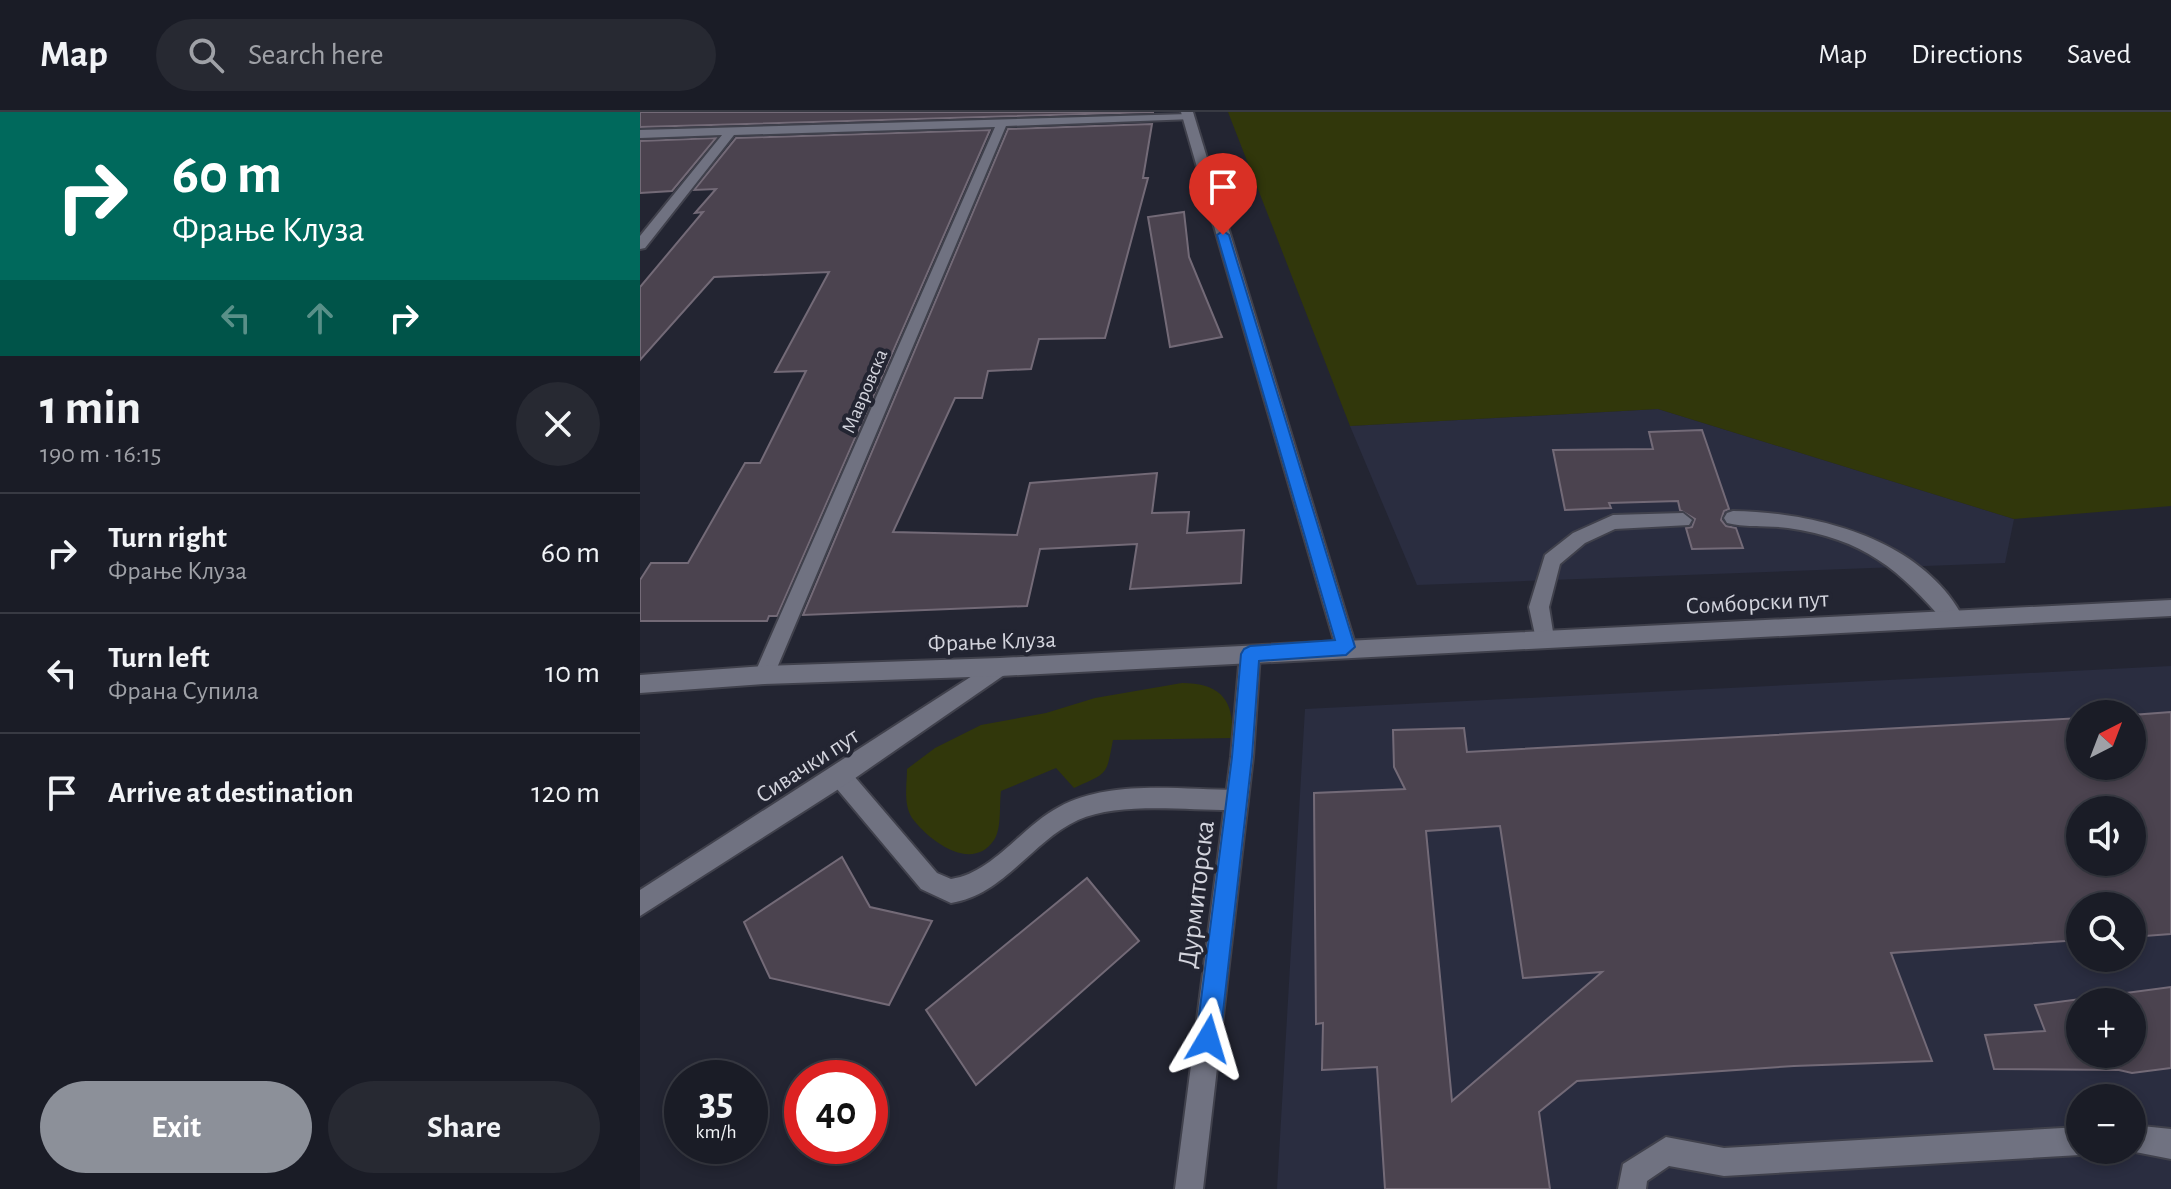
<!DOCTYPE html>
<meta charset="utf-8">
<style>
body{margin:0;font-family:"Alegreya Sans",sans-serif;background:#272932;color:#f1f3f6;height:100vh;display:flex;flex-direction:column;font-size:30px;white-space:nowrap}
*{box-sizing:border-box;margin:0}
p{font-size:26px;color:#9fa1a7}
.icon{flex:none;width:44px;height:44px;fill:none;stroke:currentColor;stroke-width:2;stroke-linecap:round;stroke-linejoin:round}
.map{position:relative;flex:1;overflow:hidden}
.sheet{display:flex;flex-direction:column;background:#1a1c26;width:640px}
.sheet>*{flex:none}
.top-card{background:#00695c;color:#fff;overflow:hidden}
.needle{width:52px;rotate:42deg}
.tools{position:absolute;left:1426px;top:588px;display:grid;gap:16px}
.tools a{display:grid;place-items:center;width:80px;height:80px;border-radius:50%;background:#1a1c26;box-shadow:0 4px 12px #0003,0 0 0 2px #383a43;font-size:40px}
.speed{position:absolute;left:24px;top:948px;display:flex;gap:16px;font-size:40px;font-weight:700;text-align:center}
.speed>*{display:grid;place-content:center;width:104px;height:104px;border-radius:50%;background:#1a1c26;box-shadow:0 4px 12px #0003,0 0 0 2px #383a43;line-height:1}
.speed small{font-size:20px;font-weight:400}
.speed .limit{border:12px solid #d22;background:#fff;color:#111}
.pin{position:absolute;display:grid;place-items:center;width:68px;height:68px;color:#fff;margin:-82px -34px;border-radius:50% 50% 50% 0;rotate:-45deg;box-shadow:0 0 8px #0007}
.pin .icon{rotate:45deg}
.me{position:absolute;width:88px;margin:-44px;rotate:7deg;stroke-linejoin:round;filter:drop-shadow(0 0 6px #0008)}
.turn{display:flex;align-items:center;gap:28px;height:168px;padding:0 40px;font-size:36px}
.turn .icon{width:104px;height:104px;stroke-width:2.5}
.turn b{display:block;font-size:56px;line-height:68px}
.lanes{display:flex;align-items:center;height:76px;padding:0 40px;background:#0003;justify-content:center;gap:40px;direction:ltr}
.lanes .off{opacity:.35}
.round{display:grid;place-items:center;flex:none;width:84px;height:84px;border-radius:42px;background:#272932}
.headline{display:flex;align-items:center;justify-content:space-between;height:136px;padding:0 40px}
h1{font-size:48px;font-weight:700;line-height:60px}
.primary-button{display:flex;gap:16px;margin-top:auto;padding:16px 40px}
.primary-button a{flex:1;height:92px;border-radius:48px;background:#8c9099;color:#fff;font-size:32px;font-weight:700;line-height:92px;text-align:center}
.primary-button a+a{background:#272932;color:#f1f3f6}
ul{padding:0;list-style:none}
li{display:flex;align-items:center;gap:24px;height:120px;padding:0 40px;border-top:2px solid #383a43}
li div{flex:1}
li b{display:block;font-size:30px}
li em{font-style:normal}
header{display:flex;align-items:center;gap:48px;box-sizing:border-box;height:112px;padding:0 40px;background:#1a1c26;border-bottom:2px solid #383a43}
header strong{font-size:38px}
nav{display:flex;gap:44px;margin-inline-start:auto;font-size:28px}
.search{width:560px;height:72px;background:#272932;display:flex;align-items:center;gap:20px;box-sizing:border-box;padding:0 28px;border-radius:44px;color:#9fa1a7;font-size:30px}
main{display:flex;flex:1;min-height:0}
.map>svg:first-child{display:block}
.built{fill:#2a2d40;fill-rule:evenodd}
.green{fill:#31370b}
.building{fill:#4b434f;stroke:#736a77;stroke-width:2;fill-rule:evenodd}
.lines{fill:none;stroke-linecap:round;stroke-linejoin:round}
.service-casing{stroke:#40414c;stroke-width:4}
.minor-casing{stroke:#40414c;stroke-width:4}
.tertiary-casing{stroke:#40414c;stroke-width:4}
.secondary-casing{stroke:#40414c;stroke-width:4}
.service{fill:#707281;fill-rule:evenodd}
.minor{fill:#707281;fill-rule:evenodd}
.tertiary{fill:#707281;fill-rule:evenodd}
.secondary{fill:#707281;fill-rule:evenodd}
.route{fill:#1a73e8;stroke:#114b97;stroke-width:2}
.labels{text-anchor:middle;stroke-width:8;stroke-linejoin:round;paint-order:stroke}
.far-street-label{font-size:20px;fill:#d3d4dd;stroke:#232532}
.street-label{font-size:24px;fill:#d3d4dd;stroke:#232532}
.near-street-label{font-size:28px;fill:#d3d4dd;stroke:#232532}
</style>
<header>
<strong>Map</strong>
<div class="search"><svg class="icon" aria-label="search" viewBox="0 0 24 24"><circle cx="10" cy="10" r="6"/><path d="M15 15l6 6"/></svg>Search here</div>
<nav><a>Map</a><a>Directions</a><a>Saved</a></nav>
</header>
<main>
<section class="sheet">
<div class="top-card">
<div class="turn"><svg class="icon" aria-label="right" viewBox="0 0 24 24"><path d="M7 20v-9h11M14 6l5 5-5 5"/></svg><div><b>60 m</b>Фрање Клуза</div></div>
<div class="lanes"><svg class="icon off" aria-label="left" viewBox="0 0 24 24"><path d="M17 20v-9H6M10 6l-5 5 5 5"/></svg><svg class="icon off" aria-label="ahead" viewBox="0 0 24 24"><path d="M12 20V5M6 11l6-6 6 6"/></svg><svg class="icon" aria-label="right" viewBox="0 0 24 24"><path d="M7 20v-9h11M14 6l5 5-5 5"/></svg></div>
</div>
<div class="headline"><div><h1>1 min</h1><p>190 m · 16:15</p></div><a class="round"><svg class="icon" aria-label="close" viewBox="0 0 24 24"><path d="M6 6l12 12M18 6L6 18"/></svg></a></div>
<ul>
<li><svg class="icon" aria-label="right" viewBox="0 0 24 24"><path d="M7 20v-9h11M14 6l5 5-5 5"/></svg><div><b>Turn right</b><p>Фрање Клуза</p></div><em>60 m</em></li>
<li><svg class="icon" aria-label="left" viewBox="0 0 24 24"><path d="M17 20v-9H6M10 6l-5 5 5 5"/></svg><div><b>Turn left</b><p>Франа Супила</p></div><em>10 m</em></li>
<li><svg class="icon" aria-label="arrive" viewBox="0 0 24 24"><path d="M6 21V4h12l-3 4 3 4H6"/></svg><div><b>Arrive at destination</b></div><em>120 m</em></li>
</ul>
<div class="primary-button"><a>Exit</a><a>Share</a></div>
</section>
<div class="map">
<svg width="1531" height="1077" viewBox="0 0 1531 1077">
<rect width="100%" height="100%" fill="#232532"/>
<g class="built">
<path d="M1018,297L1374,407L1365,451L777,473L710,314Z"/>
<path d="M1531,554V1077H637L665,597ZM1440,602H1492V654H1440ZM1440,698H1492V750H1440ZM1440,794H1492V846H1440ZM1440,890H1492V942H1440ZM1440,986H1492V1038H1440Z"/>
</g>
<g class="green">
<path d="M588,0H1531V394L1374,407L1018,297L710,314Z"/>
<path d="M542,571C580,571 595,588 592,626L473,628C466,664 469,660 434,676L416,656L361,679C359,693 362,716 354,728C332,761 289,729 272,706C263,692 267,672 267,657L295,636L341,613L406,601L455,586Z"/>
</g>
<g class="building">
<path d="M0,0H514L0,15Z"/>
<path d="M512,12L503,66H508L465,226L399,227L391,257L348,259L342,286H315L253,420L377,423L390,371L517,361L512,401L549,400L547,421L604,418L601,471L490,477L497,432L400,437L387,494L163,503L368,17Z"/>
<path d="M350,18L137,504H129L127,509H0V468L11,451H48L105,351H120L166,259L135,260L189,160L74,165L0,248V175L63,100L55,101L76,77L54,78L96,26Z"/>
<path d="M76,26L32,79L0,81V29Z"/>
<path d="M544,100L549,145L582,225L530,235L508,105Z"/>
<path d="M1062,318L1089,397L1084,399L1081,408L1086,414L1096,416L1103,436L1052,437L1046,416L1052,415L1055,407L1040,398L1038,389L969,391L971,396L925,398L913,338L1013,337L1009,320Z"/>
<path d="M1531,600V822L1492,825V794H1440V828L1251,841L1292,949L1154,954L937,969L899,1000L910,1077H745L737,955L682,958L683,911L676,912L674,681L765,677L754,655L753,618L824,616L827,640L1440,606V654H1492V603ZM1440,698H1492V750H1440ZM860,714L883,866L962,860L812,989L786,719Z"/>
<path d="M202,745L230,795L292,809L249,893L130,866L104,810Z"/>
<path d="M447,766L499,829L336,973L286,898Z"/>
<path d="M1531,875V956L1492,961L1479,958L1354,957L1345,923L1405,919L1395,893ZM1440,890H1492V942H1440Z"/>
</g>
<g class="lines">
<g class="service-casing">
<g id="service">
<path d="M1093,399C1175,400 1283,427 1324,507L1321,513H1307C1259,457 1224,427 1148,416C1128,413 1106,416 1087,411L1084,406L1087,401Z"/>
<path d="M1043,401L1052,408L1049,413L975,417L945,431L920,452L909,495L914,526L911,532H897L889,495L905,443L933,421L973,403Z"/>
<path d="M200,654L208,657L297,761L311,767C353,761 382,714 419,695C471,667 540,678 597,678L605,681L608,688L605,695L597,698C551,699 480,689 438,708C392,729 364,783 311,791L281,777L192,671L189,664L192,657Z"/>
<path d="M1492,1013L1531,1017V1047L1485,1038H1492Z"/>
<path d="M1440,1015V1038H1450L1440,1043L1084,1064L1029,1054L1007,1069L1006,1077H978L983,1052L1026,1025L1084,1036Z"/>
</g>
</g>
<g class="minor-casing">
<g id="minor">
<path d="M549,2L553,3V7L366,14L134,563L131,569L124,572L117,569L114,563L355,15L94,23L5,136L0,137V124L82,23L0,26V18Z"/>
<path d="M360,546L367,549L370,555L367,561L208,671L0,804V778Z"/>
</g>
</g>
<g class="tertiary-casing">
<g id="tertiary">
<path d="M541,0H553L716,535L713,541L706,543L699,541L696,535Z"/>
<path d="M610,534L617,536L620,542L613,645L563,1077H535L591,645L600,542L603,536Z"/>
</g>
</g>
<g class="secondary-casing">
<path id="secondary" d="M1531,488V504L360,564L124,572L0,581V563L124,554L360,546Z"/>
</g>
<use href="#service" class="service"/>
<use href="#minor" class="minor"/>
<use href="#tertiary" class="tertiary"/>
<use href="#secondary" class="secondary"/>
</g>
<path class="route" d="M583,119L589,123L715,535L706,543L619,549L612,645L580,927L576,936L568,939L559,936L556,927L592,645L601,542L604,537L610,534L695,528L577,123Z"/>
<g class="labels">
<g class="far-street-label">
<text transform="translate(224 279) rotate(-67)" y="7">Мавровска</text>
</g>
<g class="street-label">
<text transform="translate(1117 490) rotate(-3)" y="8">Сомборски пут</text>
<text transform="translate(352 529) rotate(-2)" y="8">Фрање Клуза</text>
<text transform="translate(167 653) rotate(-33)" y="8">Сивачки пут</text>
</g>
<g class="near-street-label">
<text transform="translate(555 782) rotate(-83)" y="10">Дурмиторска</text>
</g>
</g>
</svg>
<div class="tools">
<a><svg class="needle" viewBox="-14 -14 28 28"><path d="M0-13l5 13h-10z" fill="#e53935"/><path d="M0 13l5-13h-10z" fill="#9fa1a7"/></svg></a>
<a><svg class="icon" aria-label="sound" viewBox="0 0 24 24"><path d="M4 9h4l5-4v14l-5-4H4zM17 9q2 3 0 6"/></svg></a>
<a><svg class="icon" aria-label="search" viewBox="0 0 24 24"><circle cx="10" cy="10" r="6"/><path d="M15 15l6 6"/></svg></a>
<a>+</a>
<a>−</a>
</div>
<div class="speed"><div>35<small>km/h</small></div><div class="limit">40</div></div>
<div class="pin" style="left:583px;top:123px;background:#d93025"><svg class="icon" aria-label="arrive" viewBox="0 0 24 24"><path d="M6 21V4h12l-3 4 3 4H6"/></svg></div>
<svg class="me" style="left:568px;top:927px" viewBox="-20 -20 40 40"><path d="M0-17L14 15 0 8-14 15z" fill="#1a73e8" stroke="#fff" stroke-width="4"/></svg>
</div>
</main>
